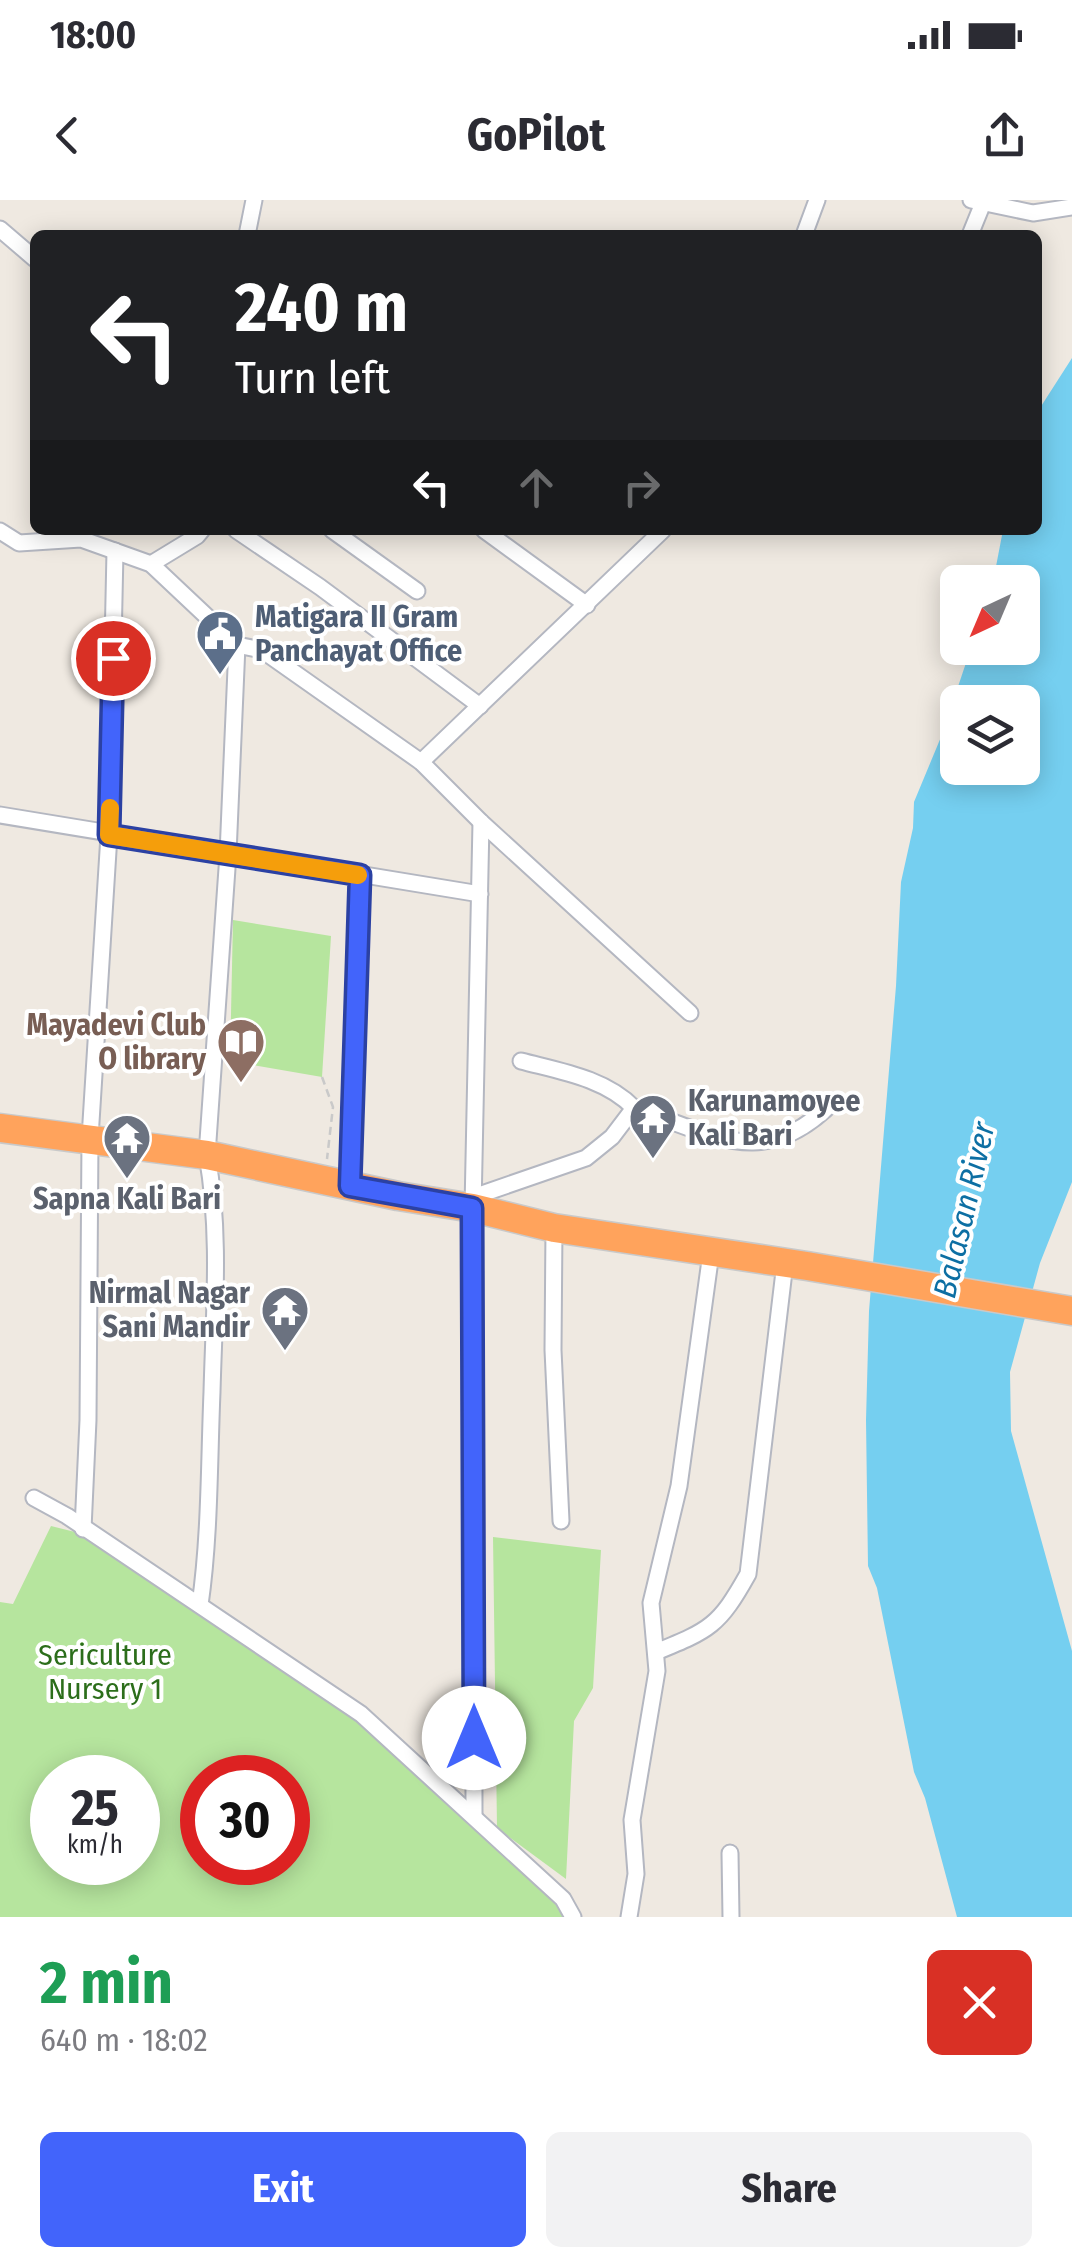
<!DOCTYPE html>
<meta charset="utf-8">
<style>
body{margin:0;font-family:"Fira Sans Condensed",sans-serif;background:#f2f2f3;color:#2b2b33;height:100vh;display:flex;flex-direction:column;font-size:38px;white-space:nowrap}
*{box-sizing:border-box;margin:0}
p{font-size:32px;color:#7c7c81}
.icon{flex:none;width:55px;height:55px;fill:none;stroke:currentColor;stroke-width:2;stroke-linecap:round;stroke-linejoin:round}
.map{position:relative;height:1717px;overflow:hidden}
.side{display:flex;flex-direction:column;background:#fff;flex:1}
.side>*{flex:none}
.guide{position:absolute;left:30px;top:30px;width:1012px;height:305px;border-radius:15px;box-shadow:0 5px 25px #0003;background:#202124;color:#fff;overflow:hidden}
.needle{width:65px;rotate:224deg}
.fabs{position:absolute;left:940px;top:365px;display:grid;gap:20px}
.fabs a{display:grid;place-items:center;width:100px;height:100px;border-radius:15px;background:#fff;box-shadow:0 5px 25px #0003;font-size:50px}
.speed{position:absolute;left:30px;top:1555px;display:flex;gap:20px;font-size:50px;font-weight:700;text-align:center}
.speed>*{display:grid;place-content:center;width:130px;height:130px;border-radius:50%;background:#fff;box-shadow:0 5px 25px #0003;line-height:1}
.speed small{font-size:25px;font-weight:400}
.speed .limit{border:15px solid #d22;background:#fff;color:#111}
.pin{position:absolute;display:grid;place-items:center;width:85px;height:85px;color:#fff;margin:-42px;border:5px solid #fff;border-radius:50%;box-shadow:0 2px 10px #0007}
.me{position:absolute;width:110px;margin:-55px;rotate:0deg;stroke-linejoin:round;filter:drop-shadow(0 0 8px #0008)}
.turn{display:flex;align-items:center;gap:35px;height:210px;padding:0 40px;font-size:45px}
.turn .icon{width:130px;height:130px;stroke-width:2.5}
.turn b{display:block;font-size:70px;line-height:85px}
.lanes{display:flex;align-items:center;height:95px;padding:0 40px;background:#0003;justify-content:center;gap:50px;direction:ltr}
.lanes .off{opacity:.35}
.round{display:grid;place-items:center;flex:none;width:105px;height:105px;border-radius:15px;background:#f2f2f3}
.summary{display:flex;align-items:center;justify-content:space-between;height:170px;padding:0 40px}
h1{font-size:60px;font-weight:700;line-height:75px;color:#1e9e55}
.action{display:flex;gap:20px;margin-top:auto;padding:20px 40px}
.action a{flex:1;height:115px;border-radius:15px;background:#4264fb;color:#fff;font-size:40px;font-weight:700;line-height:115px;text-align:center}
.action a+a{background:#f2f2f3;color:#2b2b33}
.status{display:flex;justify-content:space-between;align-items:center;height:70px;padding:0 50px;background:#fff;direction:ltr}
.status svg{height:28px;fill:currentColor}
header{display:flex;justify-content:space-between;align-items:center;height:130px;padding:0 40px;background:#fff;font-size:45px;font-weight:700}
.map>svg:first-child{display:block}
.green{fill:#b6e59e;fill-rule:evenodd}
.water{fill:#75cff0;fill-rule:evenodd}
.lines{fill:none;stroke-linecap:round;stroke-linejoin:round}
.street-casing{stroke:#b4b7c1;stroke-width:19}
.highway-casing{stroke:#c9c9c9;stroke-width:31}
.path{stroke:#c9c9c9;stroke-width:2.5;stroke-dasharray:8 5;stroke-linecap:butt}
.street{stroke:#fff;stroke-width:15}
.highway{stroke:#ffa35c;stroke-width:28}
.route-casing{stroke:#2b41a3;stroke-width:25}
.route{stroke:#4264fb;stroke-width:18}
.slow{stroke:#f59e0b;stroke-width:18}
.labels{text-anchor:middle;stroke-width:8;stroke-linejoin:round;paint-order:stroke}
.service-label{font-size:30px;font-weight:bold;fill:#4e5e75;stroke:#fff;text-anchor:start}
.education-label{font-size:30px;font-weight:bold;fill:#785e54;stroke:#fff;text-anchor:end}
.worship-label{font-size:30px;font-weight:bold;fill:#5b616d;stroke:#fff;text-anchor:start}
.park-label{font-size:30px;fill:#2c6e1b;stroke:#fff}
.water-label{font-size:32px;font-style:italic;fill:#0d6fa3;stroke:#fff}
</style>
<div class="status"><b>18:00</b><svg viewBox="0 0 49 12"><path d="M0 12V9h3v3zM5 12V6h3v6zM10 12V3h3v9zM15 12V0h3v12zM26 1h20v11H26zM47 4h2v5h-2z"/></svg></div>
<header><svg class="icon" aria-label="back" viewBox="0 0 24 24"><path d="M15 5l-7 7 7 7"/></svg>GoPilot<svg class="icon" aria-label="share" viewBox="0 0 24 24"><path d="M12 15V3M7 8l5-5 5 5M5 13v7h14v-7"/></svg></header>
<div class="map">
<svg width="1072" height="1717" viewBox="0 0 1072 1717">
<rect width="100%" height="100%" fill="#efe9e1"/>
<g class="green">
<path d="M233,720L331,736L322,877L230,861Z"/>
<path d="M51,1326L79,1333L354,1515L558,1700L568,1717H0V1402L13,1404ZM52,1578H138V1662H52ZM202,1578H288V1662H202Z"/>
<path d="M493,1337L601,1350L593,1488L574,1521L566,1679L497,1628Z"/>
</g>
<path class="water" d="M1072,158V982L1040,1063L1010,1172L1011,1231L1072,1451V1717H957L925,1598L914,1572L877,1388L868,1366L866,1220L869,1111L896,786L901,682L913,628L914,602L941,537L971,448H1022V382H993L1003,330H1038V211ZM958,502H1022V568H958Z"/>
<g class="lines">
<g class="street-casing">
<g id="street">
<path d="M971,0L1033,13L1072,7"/>
<path d="M0,29L35,59"/>
<path d="M247,35L254,0"/>
<path d="M804,35L817,0"/>
<path d="M970,35L983,3"/>
<path d="M236,330L320,387L480,506"/>
<path d="M332,330L417,391"/>
<path d="M484,330L587,405"/>
<path d="M0,331L19,343L81,339L151,364L237,445L262,450L421,562L481,622L690,813"/>
<path d="M151,364L197,336L202,330"/>
<path d="M421,562L663,330"/>
<path d="M0,615L480,694"/>
<path d="M521,861C559,871 605,878 634,908"/>
<path d="M350,985L359,675"/>
<path d="M473,997L586,958L612,937L634,908C715,935 764,972 834,901"/>
<path d="M554,1028L553,1150L561,1321"/>
<path d="M34,1298L67,1316L361,1514L563,1699L573,1717"/>
<path d="M83,1329L88,1220L90,938L109,635L115,351"/>
<path d="M200,1405C210,1335 209,1263 212,1192C214,1113 221,1033 207,955L228,654L237,445"/>
<path d="M656,1452C710,1430 719,1426 748,1374L785,1063"/>
<path d="M474,1614L473,1008L481,622"/>
<path d="M730,1653L731,1717"/>
<path d="M629,1717L636,1674L632,1620L657,1471L651,1403L679,1286L711,1053"/>
</g>
</g>
<g class="highway-casing">
<path id="highway" d="M0,928L207,955L398,996L473,1008L554,1028L807,1066L1072,1111"/>
</g>
<path class="path" d="M322,877L333,907L327,959"/>
<use href="#street" class="street"/>
<use href="#highway" class="highway"/>
</g>
<g class="lines">
<g class="route-casing">
<path id="route" d="M113,458L109,635L360,675L350,986L472,1008L474,1538"/>
</g>
<use href="#route" class="route"/>
<path class="slow" d="M110,608L109,635L358,675"/>
</g>
<defs>
<g id="civic-pin" transform="scale(2.5)"><path d="M0 17L-7.5 6A9.5 9.5 0 1 1 7.5 6Z" fill="#5c6f8a" stroke="#fff"/><path d="M-.6-6.5H3V-4.5H.6V-3L4-1V1h2V6H-6V1h2V-1L-.6-3ZM-1.2 2.5V6h2.4V2.5Z" fill="#fff"/></g>
<g id="library-pin" transform="scale(2.5)"><path d="M0 17L-7.5 6A9.5 9.5 0 1 1 7.5 6Z" fill="#8d6e63" stroke="#fff"/><path d="M-6-4Q-3-5.5-.7-3.5V5Q-3 3-6 4ZM6-4Q3-5.5 .7-3.5V5Q3 3 6 4Z" fill="#fff"/></g>
<g id="temple-pin" transform="scale(2.5)"><path d="M0 17L-7.5 6A9.5 9.5 0 1 1 7.5 6Z" fill="#6b7280" stroke="#fff"/><path d="M0-6L5-2H3V0L6.5 2.5H4V6H1.5V3h-3V6H-4V2.5H-6.5L-3 0V-2H-5Z" fill="#fff"/></g>
</defs>
<g fill-rule="evenodd">
<use href="#civic-pin" x="220" y="434"/>
<use href="#library-pin" x="241" y="842"/>
<use href="#temple-pin" x="653" y="918"/>
<use href="#temple-pin" x="127" y="938"/>
<use href="#temple-pin" x="285" y="1110"/>
</g>
<g class="labels">
<g class="service-label">
<text x="255" y="427">Matigara II Gram<tspan x="255" dy="34">Panchayat Office</tspan></text>
</g>
<g class="education-label">
<text x="206" y="835">Mayadevi Club<tspan x="206" dy="34">O library</tspan></text>
</g>
<g class="worship-label">
<text x="688" y="911">Karunamoyee<tspan x="688" dy="34">Kali Bari</tspan></text>
<text x="127" y="1009" text-anchor="middle">Sapna Kali Bari</text>
<text x="250" y="1103" text-anchor="end">Nirmal Nagar<tspan x="250" dy="34">Sani Mandir</tspan></text>
</g>
<g class="park-label">
<text x="105" y="1465">Sericulture<tspan x="105" dy="34">Nursery 1</tspan></text>
</g>
<g class="water-label">
<text transform="translate(964 1010) rotate(-77)" y="11">Balasan River</text>
</g>
</g>
</svg>
<div class="fabs">
<a><svg class="needle" viewBox="-14 -14 28 28"><path d="M0-13l5 13h-10z" fill="#e53935"/><path d="M0 13l5-13h-10z" fill="#7c7c81"/></svg></a>
<a><svg class="icon" aria-label="layers" viewBox="0 0 24 24"><path d="M12 4l9 5-9 5-9-5zM3 14l9 5 9-5"/></svg></a>
</div>
<div class="speed"><div>25<small>km/h</small></div><div class="limit">30</div></div>
<div class="pin" style="left:113px;top:458px;background:#d93025"><svg class="icon" aria-label="arrive" viewBox="0 0 24 24"><path d="M6 21V4h12l-3 4 3 4H6"/></svg></div>
<svg class="me" style="left:474px;top:1538px" viewBox="-20 -20 40 40"><circle r="19" fill="#fff"/><path d="M0-13L10 11 0 6-10 11z" fill="#4264fb"/></svg>
<div class="guide">
<div class="turn"><svg class="icon" aria-label="left" viewBox="0 0 24 24"><path d="M17 20v-9H6M10 6l-5 5 5 5"/></svg><div><b>240 m</b>Turn left</div></div>
<div class="lanes"><svg class="icon" aria-label="left" viewBox="0 0 24 24"><path d="M17 20v-9H6M10 6l-5 5 5 5"/></svg><svg class="icon off" aria-label="ahead" viewBox="0 0 24 24"><path d="M12 20V5M6 11l6-6 6 6"/></svg><svg class="icon off" aria-label="right" viewBox="0 0 24 24"><path d="M7 20v-9h11M14 6l5 5-5 5"/></svg></div>
</div>
</div>
<section class="side">
<div class="summary"><div><h1>2 min</h1><p>640 m · 18:02</p></div><a class="round" style="background:#d93025;color:#fff"><svg class="icon" aria-label="close" viewBox="0 0 24 24"><path d="M6 6l12 12M18 6L6 18"/></svg></a></div>
<div class="action"><a>Exit</a><a>Share</a></div>
</section>
